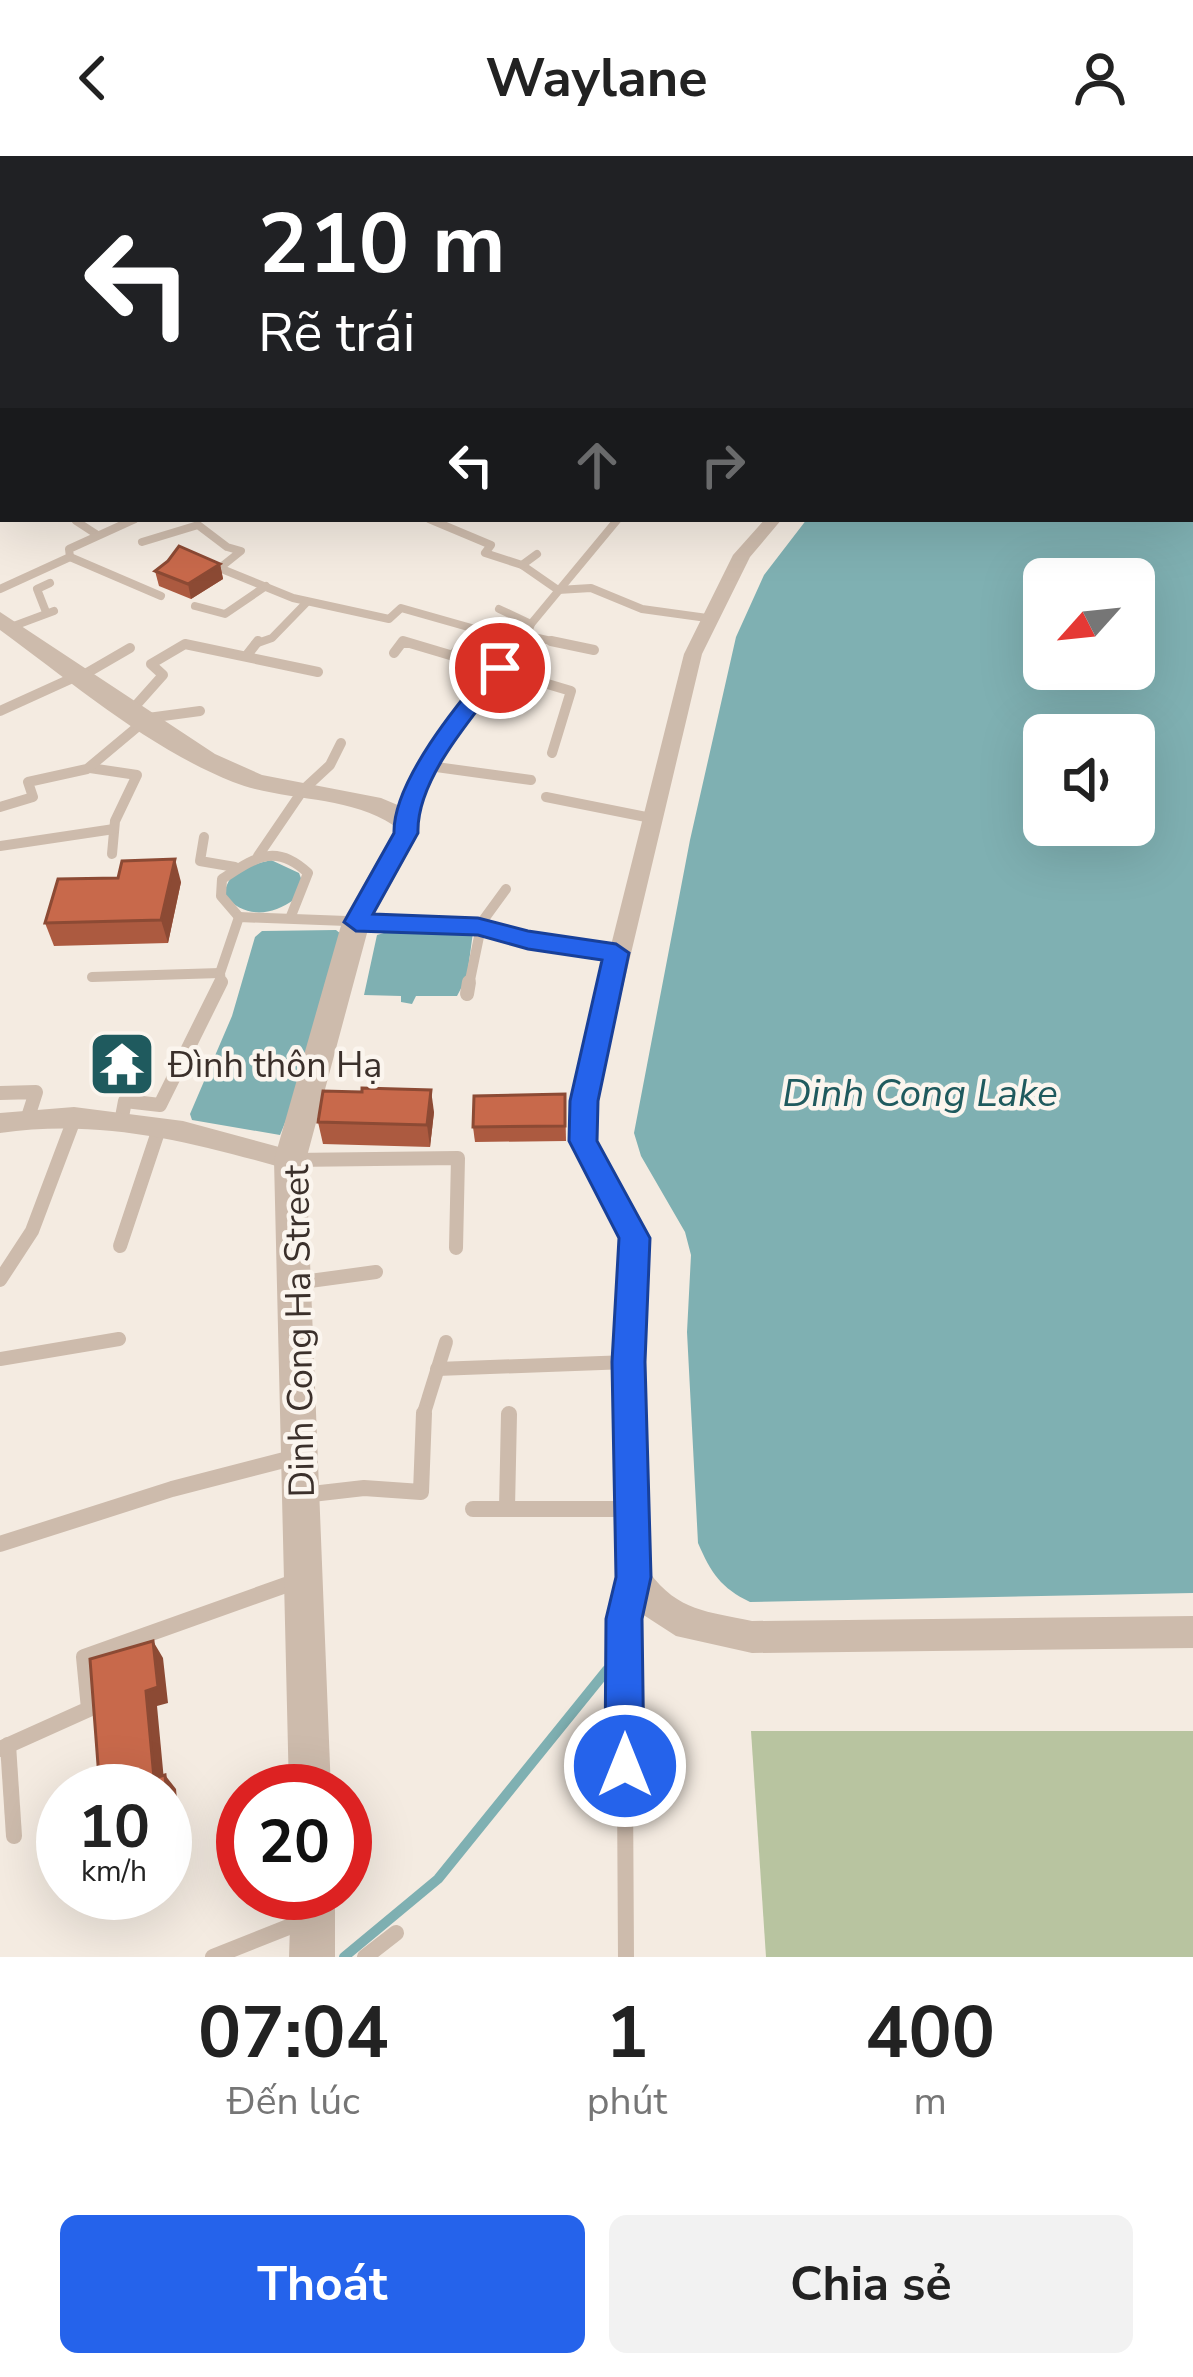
<!DOCTYPE html>
<html lang="vi">
<meta charset="utf-8">
<style>
body{margin:0;font-family:"Nunito Sans",sans-serif;background:#f2f2f2;color:#222;height:100vh;display:flex;flex-direction:column;font-size:45px;white-space:nowrap}
*{box-sizing:border-box;margin:0}
p{font-size:39px;color:#767676}
.icon{flex:none;width:66px;height:66px;fill:none;stroke:currentColor;stroke-width:2;stroke-linecap:round;stroke-linejoin:round}
.map{position:relative;height:1801px;overflow:hidden}
.details{display:flex;flex-direction:column;background:#fff;flex:1}
.details>*{flex:none}
.hud{position:absolute;left:0px;top:0px;width:1194px;height:366px;box-shadow:0 12px 48px #0002;background:#202124;color:#fff;overflow:hidden}
.needle{width:78px;rotate:243deg}
.buttons{position:absolute;left:1023px;top:402px;display:grid;gap:24px}
.buttons a{display:grid;place-items:center;width:132px;height:132px;border-radius:18px;background:#fff;box-shadow:0 12px 48px #0002;font-size:60px}
.speed{position:absolute;left:36px;top:1608px;display:flex;gap:24px;font-size:60px;font-weight:700;text-align:center}
.speed>*{display:grid;place-content:center;width:156px;height:156px;border-radius:50%;background:#fff;box-shadow:0 12px 48px #0002;line-height:1}
.speed small{font-size:30px;font-weight:400}
.speed .limit{border:18px solid #d22;background:#fff;color:#111}
.pin{position:absolute;display:grid;place-items:center;width:102px;height:102px;color:#fff;margin:-51px;border:6px solid #fff;border-radius:50%;box-shadow:0 3px 12px #0007}
.me{position:absolute;width:132px;margin:-66px;rotate:0deg;stroke-linejoin:round;filter:drop-shadow(0 0 9px #0008)}
.turn{display:flex;align-items:center;gap:42px;height:252px;padding:0 60px;font-size:54px}
.turn .icon{width:156px;height:156px;stroke-width:2.5}
.turn b{display:block;font-size:84px;line-height:102px}
.lanes{display:flex;align-items:center;height:114px;padding:0 60px;background:#0003;justify-content:center;gap:60px;direction:ltr}
.lanes .off{opacity:.35}
.eta{display:flex;justify-content:space-evenly;align-items:center;height:204px;text-align:center}
.eta b{font-size:72px;font-weight:700;line-height:84px}
.cta{display:flex;gap:24px;margin-top:auto;padding:24px 60px}
.cta a{flex:1;height:138px;border-radius:18px;background:#2563eb;color:#fff;font-size:48px;font-weight:700;line-height:138px;text-align:center}
.cta a+a{background:#f2f2f2;color:#222}
header{display:flex;justify-content:space-between;align-items:center;height:156px;padding:0 60px;background:#fff;font-size:54px;font-weight:700}
.map>svg:first-child{display:block}
.green{fill:#b8c4a0}
.water{fill:#7fb0b2;fill-rule:evenodd}
.lines{fill:none;stroke-linecap:round;stroke-linejoin:round}
.stream{stroke:#7fb0b2;stroke-width:10}
.service-far4{stroke:#cdbbac;stroke-width:6}
.service-far3{stroke:#cdbbac;stroke-width:8}
.service-far2{stroke:#cdbbac;stroke-width:10}
.service-far1{stroke:#cdbbac;stroke-width:14}
.service{stroke:#cdbbac;stroke-width:16}
.minor{fill:#cdbbac;fill-rule:evenodd}
.tertiary{fill:#cdbbac;fill-rule:evenodd}
.secondary{fill:#a18a7d;fill-rule:evenodd}
.wall{fill:#ac5a40}
.shaded-wall{fill:#8c4a34}
.building{fill:#c8694b;stroke:#8c4a34;stroke-width:3}
.route{fill:#2563eb;stroke:#184099;stroke-width:3}
.labels{text-anchor:middle;stroke-width:9;stroke-linejoin:round;paint-order:stroke}
.poi-label{font-size:36px;fill:#3b302b;stroke:#fbf5ee;text-anchor:start}
.street-label{font-size:36px;fill:#3b302b;stroke:#fbf5ee}
.water-label{font-size:39px;font-style:italic;fill:#1f5a5e;stroke:#fbf5ee}
</style>
<header><svg class="icon" aria-label="back" viewBox="0 0 24 24"><path d="M15 5l-7 7 7 7"/></svg>Waylane<svg class="icon" aria-label="person" viewBox="0 0 24 24"><circle cx="12" cy="8" r="4"/><path d="M4 21q1-7 8-7t8 7"/></svg></header>
<div class="map">
<svg width="1193" height="1801" viewBox="0 0 1193 1801">
<rect width="100%" height="100%" fill="#f4ebe1"/>
<path class="green" d="M751,1575H1193V1801H766Z"/>
<g class="water">
<path d="M1193,156V1437L750,1446C721,1432 711,1417 698,1387L687,1176L691,1099L685,1076L641,1000L634,977L690,684L736,481L764,419L807,363H1191ZM1134,423V513H1044V423ZM1044,579H1134V669H1044Z"/>
<path d="M271,704L299,717L302,725L295,743C270,761 244,762 224,739C230,711 246,711 271,704Z"/>
<path d="M408,770L473,776L467,821L457,840H416L412,848L401,846V840L364,839L377,779Z"/>
<path d="M336,774L341,778L311,903L280,979L192,964L190,958L232,860L255,781L262,775Z"/>
</g>
<g class="lines">
<path class="stream" d="M344,1801L438,1723L607,1514"/>
<g class="service-far4">
<path d="M590,0L594,3"/>
<path d="M718,0L724,3"/>
<path d="M530,3H544"/>
<path d="M636,3L651,0"/>
</g>
<g class="service-far3">
<path d="M429,363L491,389L485,397L522,409L558,434L591,432L642,453L707,462"/>
<path d="M76,365L96,378"/>
<path d="M142,386L198,369L227,391L241,395L221,411"/>
<path d="M70,401L161,440"/>
<path d="M207,407L293,442L389,463L401,452L475,473L463,488"/>
<path d="M522,409L537,398"/>
<path d="M0,433L70,401L69,393L135,363"/>
<path d="M195,450L225,458L266,430"/>
<path d="M499,453L531,468"/>
<path d="M46,456L37,433L50,427"/>
<path d="M11,471L54,455"/>
<path d="M529,480L565,488"/>
<path d="M255,488L272,482L307,446"/>
<path d="M401,488H412"/>
<path d="M524,488L531,468L618,363"/>
</g>
<g class="service-far2">
<path d="M551,485L594,494"/>
<path d="M394,497L403,485L571,535L552,597"/>
<path d="M454,498L465,485"/>
<path d="M247,499L258,485"/>
<path d="M80,521L130,492"/>
<path d="M0,555L77,520"/>
<path d="M130,556L163,519L151,508L185,488L318,516"/>
<path d="M429,610L531,624"/>
<path d="M90,612L137,619L115,665L112,698"/>
<path d="M546,641L651,662"/>
<path d="M0,651L33,641L28,626L87,613L148,562L200,555"/>
<path d="M406,665C422,632 436,592 457,563C471,544 520,498 525,485"/>
<path d="M204,681L200,705L235,711"/>
<path d="M0,690L114,673"/>
<path d="M258,700L303,634L330,609L341,587"/>
<path d="M239,761L221,740L222,723C255,702 275,686 308,717L291,760"/>
<path d="M479,770L506,733"/>
<path d="M92,821L220,817"/>
<path d="M221,829L220,817L239,761L479,770L528,784L616,797"/>
<path d="M469,829L481,771"/>
</g>
<g class="service-far1">
<path d="M467,838L469,826"/>
<path d="M0,937L36,936L28,961"/>
<path d="M122,961L125,945L160,949L221,826"/>
<path d="M292,1004L458,1002L456,1092"/>
<path d="M120,1090L160,970"/>
<path d="M0,1124L32,1075L75,961"/>
<path d="M295,1127L376,1116"/>
<path d="M0,1203L119,1183"/>
<path d="M437,1213L628,1206"/>
<path d="M423,1260L446,1186"/>
</g>
<g class="service">
<path d="M303,1339L364,1332L421,1336L424,1257"/>
<path d="M507,1352L509,1258"/>
<path d="M473,1353H630"/>
<path d="M0,1388L172,1333L292,1302"/>
<path d="M8,1589L14,1680"/>
<path d="M0,1593L89,1553L84,1501L297,1425"/>
<path d="M213,1801L301,1766"/>
<path d="M365,1801L396,1777"/>
<path d="M626,1801L624,1463L633,1425"/>
</g>
<g class="minor">
<path d="M45,0H57L59,3H47Z"/>
<path d="M136,0H149L151,3H138Z"/>
<path d="M1174,0H1190L1193,3L1191,5Z"/>
<rect x="0" y="14" width="3" height="8"/>
<path d="M1191,18L1193,19V27L1191,26Z"/>
<rect x="1191" y="44" width="2" height="8"/>
<path d="M3,50V58L0,59V51Z"/>
<rect x="1191" y="139" width="2" height="8"/>
<path d="M765,363H782L750,401L702,498L596,945V985L648,1081L643,1206L649,1416C679,1456 707,1455 752,1465L1193,1460V1492L752,1497L676,1480L642,1458L618,1421L615,1206L622,1081L570,985L572,945L684,498L733,399Z"/>
<path d="M74,951L183,965L290,994L299,997L303,1004L299,1011L290,1014C193,986 101,962 0,977V957Z"/>
</g>
<g class="tertiary">
<path d="M0,456L215,598L262,619L381,642L400,650L419,665V677L370,766L306,1004L331,1635H289L274,1004L342,766L393,677V669C346,638 284,646 233,626C148,592 73,527 0,474Z"/>
<path d="M291,1737H335V1801H289Z"/>
</g>
<g class="secondary">
<path d="M782,0H809L811,3H784Z"/>
<path d="M1191,75L1193,76V86L1191,85Z"/>
<path d="M3,91V101L0,102V92Z"/>
<path d="M3,130V140L0,141V131Z"/>
</g>
</g>
<g class="wall">
<path d="M159,0H318L306,3H160Z"/>
<rect x="403" y="0" width="135" height="3"/>
<path d="M220,408L223,423L191,443L159,430L155,415Z"/>
<path d="M118,722L181,726L168,787L54,790L45,767Z"/>
<path d="M565,938L566,985L475,986L473,971Z"/>
<path d="M434,956L430,991L323,988L318,966Z"/>
</g>
<g class="shaded-wall">
<path d="M221,0H318L306,3H222Z"/>
<rect x="440" y="0" width="98" height="3"/>
<path d="M220,408L223,423L191,443L188,428Z"/>
<path d="M175,703L181,726L168,787L161,764Z"/>
<path d="M431,934L434,956L430,991L427,969Z"/>
<path d="M153,1485L163,1502L168,1547L157,1550L165,1635L154,1622L146,1535Z"/>
<path d="M165,1619L176,1633L181,1685L165,1690Z"/>
</g>
<g class="building">
<path d="M179,390L220,408L188,428L155,415L168,405Z"/>
<path d="M175,703L161,764L45,767L58,723L118,722L122,705Z"/>
<path d="M362,932L431,934L427,969L318,966L323,935L362,936Z"/>
<path d="M565,938V970L473,971L474,940Z"/>
<path d="M153,1485L158,1531L146,1535L154,1622L165,1619L170,1672L165,1673V1635H100L90,1503Z"/>
</g>
<path class="route" d="M500,505L510,512C478,555 416,621 418,677L373,758L478,762L528,775L616,788L629,797L598,945L597,985L650,1082L645,1206L651,1421L642,1463L644,1610L638,1623L625,1629L611,1623L605,1610L606,1463L616,1421L612,1206L619,1082L569,985L570,945L602,804L528,793L478,779L356,775L344,766L394,677C393,625 459,546 492,507Z"/>
<defs>
<g id="temple-square" transform="scale(3.45)"><rect x="-9" y="-9" width="18" height="18" rx="4" fill="#1f5a5e" stroke="#fbf5ee"/><path d="M0-6L5-2H3V0L6.5 2.5H4V6H1.5V3h-3V6H-4V2.5H-6.5L-3 0V-2H-5Z" fill="#fff"/></g>
</defs>
<g fill-rule="evenodd">
<use href="#temple-square" x="122" y="908"/>
</g>
<g class="labels">
<g class="poi-label">
<text x="168" y="921">Đình thôn Hạ</text>
</g>
<g class="street-label">
<text transform="translate(298 1175) rotate(-91)" y="13">Dinh Cong Ha Street</text>
</g>
<g class="water-label">
<text x="920" y="950">Dinh Cong Lake</text>
</g>
</g>
</svg>
<div class="buttons">
<a><svg class="needle" viewBox="-14 -14 28 28"><path d="M0-13l5 13h-10z" fill="#e53935"/><path d="M0 13l5-13h-10z" fill="#767676"/></svg></a>
<a><svg class="icon" aria-label="sound" viewBox="0 0 24 24"><path d="M4 9h4l5-4v14l-5-4H4zM17 9q2 3 0 6"/></svg></a>
</div>
<div class="speed"><div>10<small>km/h</small></div><div class="limit">20</div></div>
<div class="pin" style="left:500px;top:512px;background:#d93025"><svg class="icon" aria-label="arrive" viewBox="0 0 24 24"><path d="M6 21V4h12l-3 4 3 4H6"/></svg></div>
<svg class="me" style="left:625px;top:1610px" viewBox="-20 -20 40 40"><circle r="17" fill="#2563eb" stroke="#fff" stroke-width="3"/><path d="M0-11L8 9 0 5-8 9z" fill="#fff"/></svg>
<div class="hud">
<div class="turn"><svg class="icon" aria-label="left" viewBox="0 0 24 24"><path d="M17 20v-9H6M10 6l-5 5 5 5"/></svg><div><b>210 m</b>Rẽ trái</div></div>
<div class="lanes"><svg class="icon" aria-label="left" viewBox="0 0 24 24"><path d="M17 20v-9H6M10 6l-5 5 5 5"/></svg><svg class="icon off" aria-label="ahead" viewBox="0 0 24 24"><path d="M12 20V5M6 11l6-6 6 6"/></svg><svg class="icon off" aria-label="right" viewBox="0 0 24 24"><path d="M7 20v-9h11M14 6l5 5-5 5"/></svg></div>
</div>
</div>
<section class="details">
<div class="eta">
<div><b>07:04</b><p>Đến lúc</p></div>
<div><b>1</b><p>phút</p></div>
<div><b>400</b><p>m</p></div>
</div>
<div class="cta"><a>Thoát</a><a>Chia sẻ</a></div>
</section>
